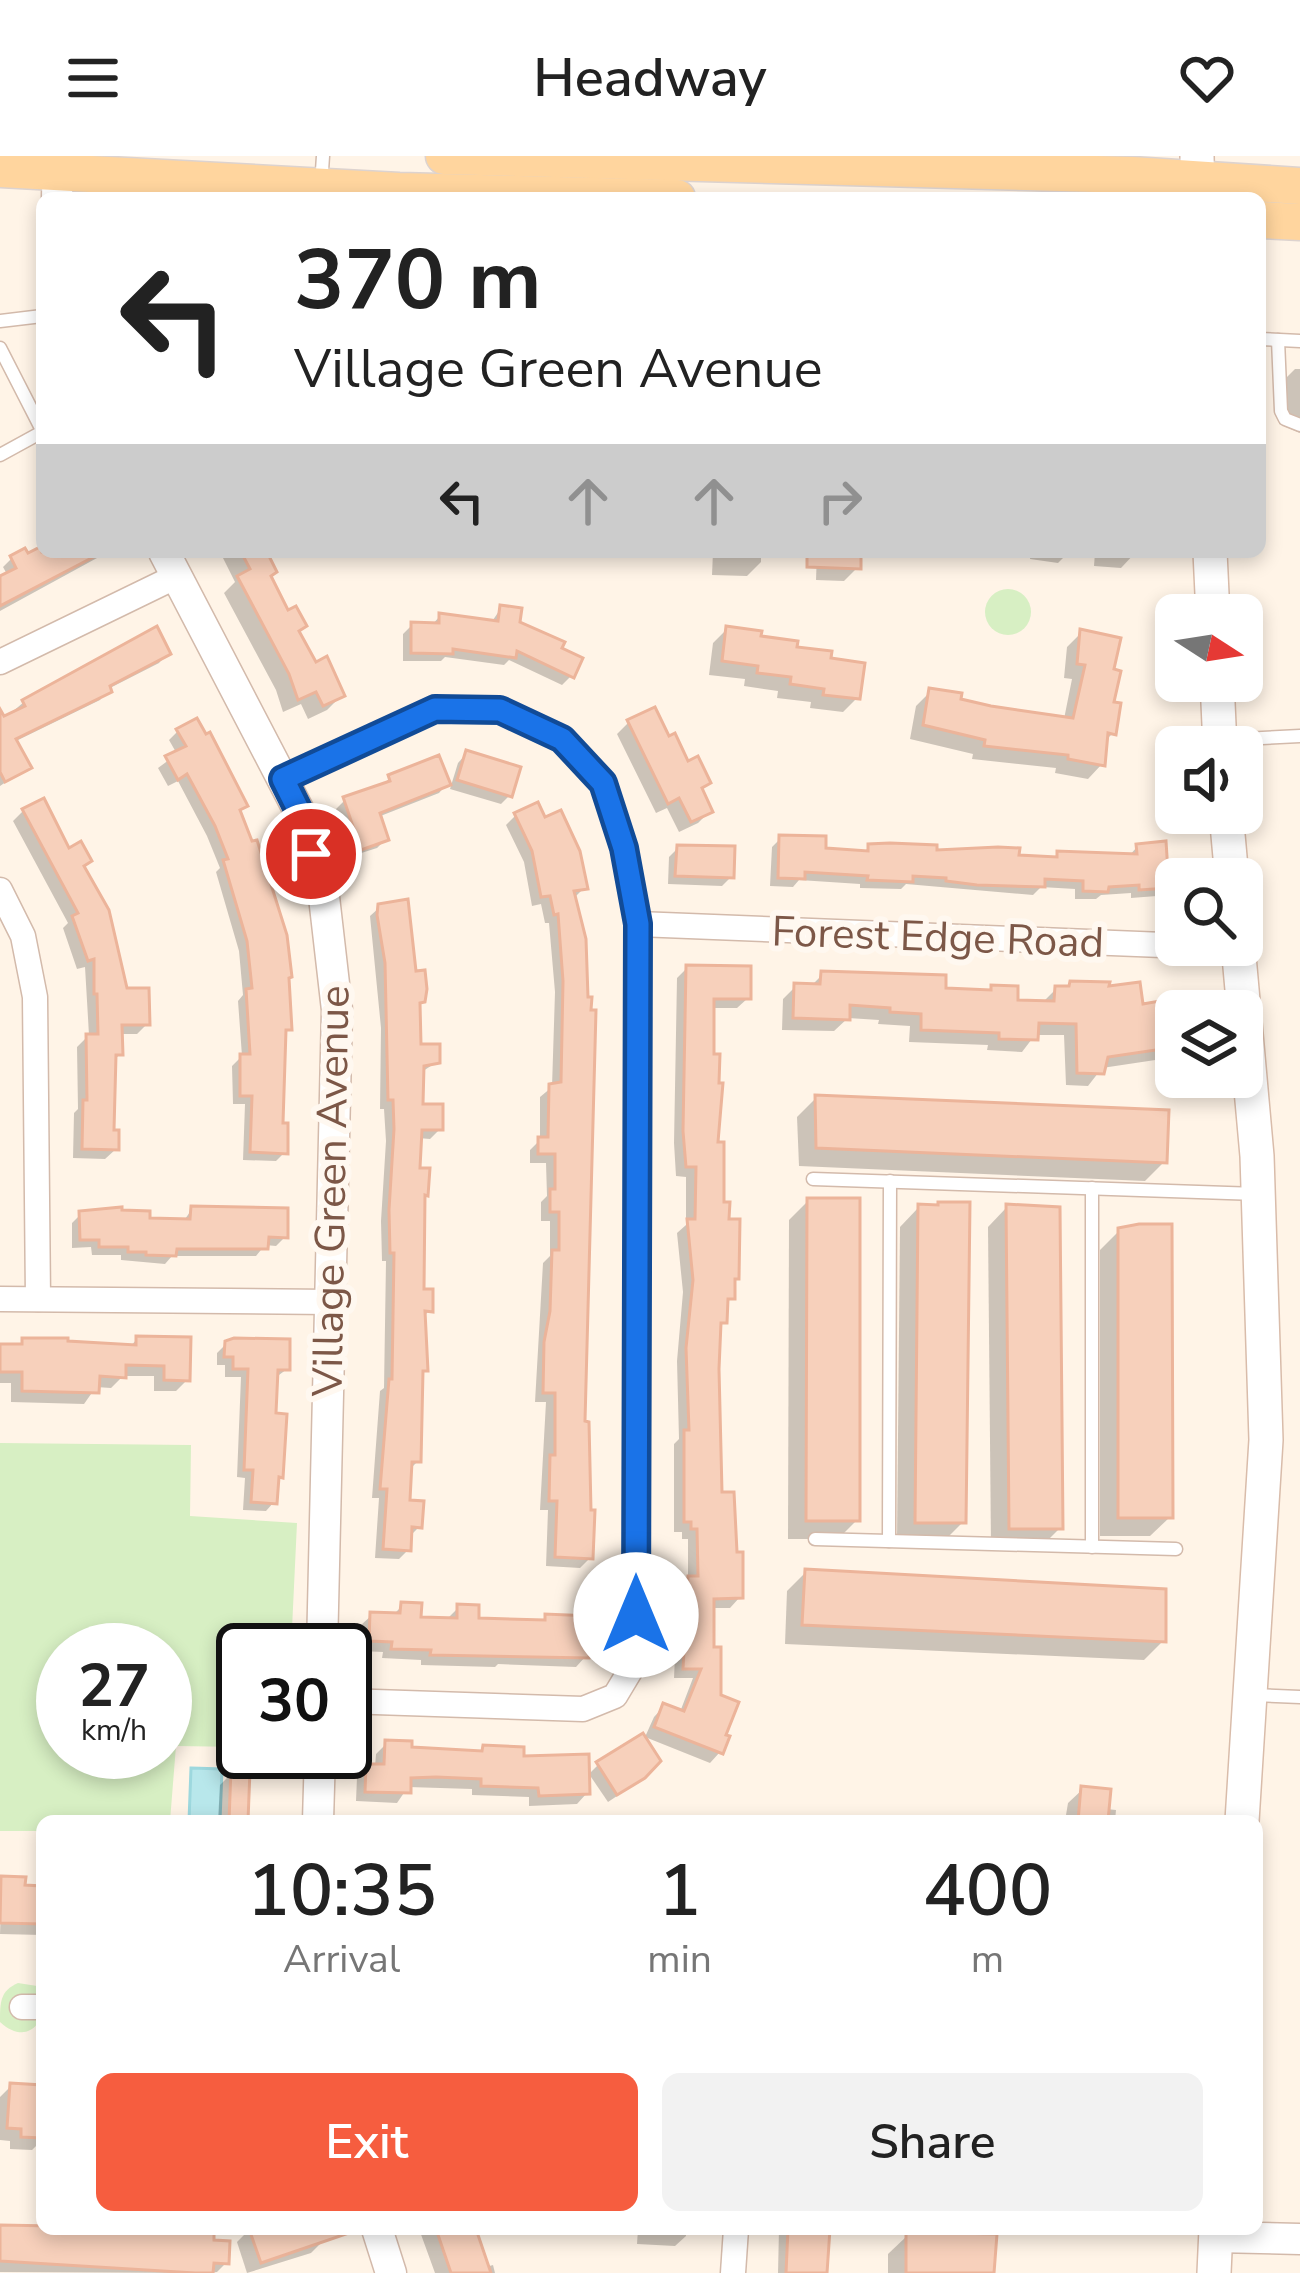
<!DOCTYPE html>
<style>
body{margin:0;font-family:"Nunito Sans",sans-serif;background:#f2f2f2;color:#222;height:100vh;display:flex;flex-direction:column;font-size:45px;white-space:nowrap}
*{box-sizing:border-box;margin:0}
p{font-size:39px;color:#767676}
.icon{flex:none;width:66px;height:66px;fill:none;stroke:currentColor;stroke-width:2;stroke-linecap:round;stroke-linejoin:round}
.map{position:relative;flex:1;overflow:hidden}
.panel{position:absolute;left:36px;top:1659px;width:1227px;height:420px;display:flex;flex-direction:column;background:#fff;border-radius:18px;box-shadow:0 6px 18px #0003}
.panel>*{flex:none}
.top-card{position:absolute;left:36px;top:36px;width:1230px;height:366px;border-radius:18px;box-shadow:0 6px 18px #0003;background:#fff;color:#222;overflow:hidden}
.needle{width:78px;rotate:102deg}
.tools{position:absolute;left:1155px;top:438px;display:grid;gap:24px}
.tools a{display:grid;place-items:center;width:108px;height:108px;border-radius:18px;background:#fff;box-shadow:0 6px 18px #0003;font-size:60px}
.speed{position:absolute;left:36px;top:1467px;display:flex;gap:24px;font-size:60px;font-weight:700;text-align:center}
.speed>*{display:grid;place-content:center;width:156px;height:156px;border-radius:50%;background:#fff;box-shadow:0 6px 18px #0003;line-height:1}
.speed small{font-size:30px;font-weight:400}
.speed .limit{border:6px solid #111;border-radius:18px;background:#fff;color:#111}
.pin{position:absolute;display:grid;place-items:center;width:102px;height:102px;color:#fff;margin:-51px;border:6px solid #fff;border-radius:50%;box-shadow:0 3px 12px #0007}
.me{position:absolute;width:132px;margin:-66px;rotate:0deg;stroke-linejoin:round;filter:drop-shadow(0 0 9px #0008)}
.turn{display:flex;align-items:center;gap:42px;height:252px;padding:0 60px;font-size:54px}
.turn .icon{width:156px;height:156px;stroke-width:2.5}
.turn b{display:block;font-size:84px;line-height:102px}
.lanes{display:flex;align-items:center;height:114px;padding:0 60px;background:#0003;justify-content:center;gap:60px;direction:ltr}
.lanes .off{opacity:.35}
.eta{display:flex;justify-content:space-evenly;align-items:center;height:204px;text-align:center}
.eta b{font-size:72px;font-weight:600;line-height:84px}
.primary-button{display:flex;gap:24px;margin-top:auto;padding:24px 60px}
.primary-button a{flex:1;height:138px;border-radius:18px;background:#f65d3f;color:#fff;font-size:48px;font-weight:600;line-height:138px;text-align:center}
.primary-button a+a{background:#f2f2f2;color:#222}
header{display:flex;justify-content:space-between;align-items:center;height:156px;padding:0 60px;background:#fff;font-size:54px;font-weight:600}
.map>svg:first-child{display:block}
.green{fill:#d7efc3;fill-rule:evenodd}
.water{fill:#b8e7eb;stroke:#9dd8de;stroke-width:3}
.shadow{fill:#0003}
.building{fill:#f7d0bb;stroke:#ecb49a;stroke-width:3}
.lines{fill:none;stroke-linecap:round;stroke-linejoin:round}
.service-casing{stroke:#d3baab;stroke-width:15}
.minor-casing{stroke:#d3baab;stroke-width:27}
.tertiary-casing{stroke:#d3baab;stroke-width:33}
.secondary-casing{stroke:#d9bcaa;stroke-width:36}
.primary-casing{stroke:#ddd3cf;stroke-width:39}
.service{stroke:#fff;stroke-width:12}
.minor{stroke:#fff;stroke-width:24}
.tertiary{stroke:#fff;stroke-width:30}
.secondary{stroke:#fff;stroke-width:33}
.primary{stroke:#ffd59e;stroke-width:36}
.route-casing{stroke:#114b97;stroke-width:30}
.route{stroke:#1a73e8;stroke-width:21}
.labels{text-anchor:middle;stroke-width:12;stroke-linejoin:round;paint-order:stroke}
.street-label{font-size:42px;fill:#7c5747;stroke:#fff8f0}
</style>
<header><svg class="icon" aria-label="menu" viewBox="0 0 24 24"><path d="M4 6h16M4 12h16M4 18h16"/></svg>Headway<svg class="icon" aria-label="heart" viewBox="0 0 24 24"><path d="M12 20l-8-8c-3-5 5-10 8-4 3-6 11-1 8 4z"/></svg></header>
<div class="map">
<svg width="1300" height="2117" viewBox="0 0 1300 2117">
<rect width="100%" height="100%" fill="#fff4e7"/>
<g class="green">
<circle cx="1008" cy="456" r="23"/>
<path d="M0,1287L191,1289L190,1360L297,1367L291,1494H243V1591L176,1590L170,1665H42V1675H0ZM63,1494H165V1596H63Z"/>
<path d="M18,1827L37,1830C54,1859 30,1894 0,1866C0,1846 0,1835 18,1827Z"/>
</g>
<path class="water" d="M191,1612L222,1613L220,1665H189Z"/>
<g class="shadow">
<path d="M1295,213H1300V277L1279,268L1281,227Z"/>
<path d="M42,393L108,396L0,455V424L8,420L3,411L12,402L27,401Z"/>
<path d="M220,396H264L268,421L297,477L315,510L342,539L327,554L308,563L301,548L283,556L276,534L224,437L235,426Z"/>
<path d="M332,396H475L470,401Z"/>
<path d="M713,396H761V406L747,420L712,419Z"/>
<path d="M817,396H858V411L844,425L816,424Z"/>
<path d="M1031,396H1069L1058,407L1030,403Z"/>
<path d="M1095,396H1136L1121,412L1094,410Z"/>
<path d="M501,452L558,494L571,520L562,529L509,504L504,509L445,501L441,505H403V478L412,469L431,470L440,460L491,467Z"/>
<path d="M727,473L828,505L857,542L843,556L810,552L811,546L777,542L778,535L744,530L745,523L709,519L713,487Z"/>
<path d="M1081,477L1111,515L1113,577L1104,586L1102,608L1088,623L1055,617L1056,612L972,603L973,598L910,583L916,550L930,536L958,545L1064,563L1072,523L1064,522L1067,491Z"/>
<path d="M167,498L159,507L108,533L100,544L14,586L28,611L0,630V566L24,546Z"/>
<path d="M628,567L700,634L710,655L698,667L679,676L667,652L656,657L617,578Z"/>
<path d="M178,575L245,650L238,656L286,823L289,873L283,879L280,969L285,996L276,1005L243,1004L245,948H233L232,910L242,900L238,845L243,839L239,795L216,716L220,712L207,680L178,625L168,630L158,612L177,598L169,584Z"/>
<path d="M466,598L510,639L501,648L450,633L458,607Z"/>
<path d="M390,622L447,628L439,637L378,661L386,683L377,692L352,700L336,653L345,644L379,632Z"/>
<path d="M23,655L81,712L124,835L147,868L137,878H120V898L113,905L111,977L116,993L105,1003L73,1002L74,957L78,953L77,891L89,879L85,811L77,813L63,772L68,767L13,665Z"/>
<path d="M516,659L584,732L573,743L582,1268L590,1402L580,1412L546,1410L548,1354H540L546,1246H535L543,1107L550,1100V1065H541V1046L547,1040L546,1007H530V994L540,984V941L552,931L555,836L549,767H545L541,748L532,750L524,706L506,669Z"/>
<path d="M781,682L823,695L864,697L870,691L1052,704L1058,698L1128,701L1137,691L1166,731L1157,740L1131,742V737L1101,739L1096,743H1075V733L1041,731L1033,739L906,728L901,733L860,732V728L799,724L793,731L770,730L772,691Z"/>
<path d="M678,692L731,721L722,730L668,728L669,701Z"/>
<path d="M380,751L422,845L417,850L418,891L437,906L420,917V951L440,973L430,983L418,982L421,1136L430,1154L422,1162L425,1213L420,1218L418,1305L408,1315L407,1347L419,1371L409,1381L408,1394L399,1403L375,1402L379,1342H372L380,1235L384,1232L386,1105H382L381,1065L386,985L384,953H380L381,872L370,760Z"/>
<path d="M687,812L748,842L737,852H711L714,989L732,1125V1141L725,1149L724,1166L718,1171L719,1339L740,1441L730,1452H711L720,1596L710,1607L645,1581L654,1561L664,1550L680,1556L693,1522H674L678,1434L688,1424V1383H682V1376H674V1288L679,1283L677,1205L683,1136L677,1077L686,1069V1021L676,1020L674,987L677,822Z"/>
<path d="M822,819L942,835L987,837L992,832L1014,847L1043,846L1056,833H1066L1071,828L1141,851L1175,890L1162,903L1102,912L1088,930L1066,929L1064,879H1035L1022,896L987,894L988,889L909,886L910,870L878,868L879,864L848,862L834,875L782,874L783,843L796,830L810,831Z"/>
<path d="M816,942L1164,1006L1145,1025L799,1010L797,961Z"/>
<path d="M808,1045L857,1364L838,1383H788L789,1064Z"/>
<path d="M919,1051L963,1366L944,1385H897L900,1071Z"/>
<path d="M1007,1051L1060,1372L1041,1391H991L988,1071Z"/>
<path d="M192,1053L285,1081L276,1090L265,1089L256,1100H172L165,1108L121,1104V1099H92L91,1091L72,1092V1067L81,1058L183,1066Z"/>
<path d="M1120,1074L1170,1361L1150,1380H1100V1094Z"/>
<path d="M137,1183L187,1224L176,1235H154V1220H123L111,1232L96,1231L84,1248L11,1246V1227H0V1191H17L23,1185L129,1192Z"/>
<path d="M226,1188L287,1213L275,1222L273,1260L280,1320L276,1325L274,1346L266,1355L243,1354L245,1322L237,1321L241,1221H225V1209H217V1197Z"/>
<path d="M806,1416L1163,1485L1144,1504L785,1488L787,1435Z"/>
<path d="M402,1450L418,1464L448,1462L459,1451L476,1464L541,1467L547,1461L586,1500L576,1511L498,1508L495,1511L421,1509V1504L382,1502L383,1496L360,1495L361,1469L372,1459L392,1460Z"/>
<path d="M387,1587L409,1594L478,1598L484,1592L587,1637L577,1648L529,1650V1641L472,1639V1633L408,1631L397,1647L356,1645L357,1621L367,1611H375L376,1598Z"/>
<path d="M657,1605L632,1630L608,1646L589,1618L598,1609Z"/>
<path d="M232,1617L245,1665H218L220,1629Z"/>
<path d="M1083,1633L1106,1653L1116,1654L1115,1665H1065L1068,1647Z"/>
<path d="M2,1723L22,1732L42,1733V1779L0,1778Z"/>
<path d="M11,1930L42,1932V1984L32,1994L10,1993V1985L0,1984V1941Z"/>
<path d="M0,2072L211,2087L226,2107L217,2116L210,2117L0,2116Z"/>
<path d="M250,2073H321L325,2083L311,2097L247,2117L237,2086Z"/>
<path d="M419,2073H479L474,2077L486,2111L493,2109L495,2117H435Z"/>
<path d="M638,2073H686V2080L675,2090L637,2088Z"/>
<path d="M779,2073H826L824,2117H778Z"/>
<path d="M908,2079L991,2117H888V2098Z"/>
</g>
<g class="building">
<path d="M42,390V396H103L0,450V420L16,412L10,400L25,392L28,397Z"/>
<path d="M241,396H267L277,416L271,420L288,454L296,450L307,470L299,475L316,506L327,500L345,540L323,550L316,536L298,544L289,518L237,420L250,413Z"/>
<path d="M807,396H861V413L807,411Z"/>
<path d="M500,449L522,452L520,466L565,486L562,492L583,502L574,522L517,495L516,502L453,493V498L411,497V466L439,467V457L498,465Z"/>
<path d="M157,470L171,498L110,530L112,536L16,583L32,612L5,626L0,616V553L4,560L25,550L22,544Z"/>
<path d="M726,470L762,475L761,480L798,485L797,491L832,495L831,502L865,507L860,543L823,539L824,533L790,528L791,521L757,517L758,510L722,505Z"/>
<path d="M1080,473L1121,482L1114,513L1121,515L1114,546L1121,547L1116,579L1108,577L1105,610L1068,603V599L984,590L985,584L923,569L929,532L962,537L961,543L991,550L1073,562L1085,509L1077,508Z"/>
<path d="M655,551L669,580L675,577L688,605L698,600L711,627L702,632L713,656L691,666L679,642L668,648L627,564Z"/>
<path d="M197,562L206,578L210,576L248,650L240,654L252,685L257,684L287,779L292,821L289,822L292,874H286L283,967H288V998L250,996L252,940H240V898H250L246,833L252,832L247,785L223,704L228,703L215,670L187,618L178,624L165,600L186,590L176,573Z"/>
<path d="M466,594L521,611L512,641L457,624Z"/>
<path d="M439,599L451,629L380,657L389,684L361,694L343,641L390,625L388,619Z"/>
<path d="M44,642L69,692L81,685L92,705L84,710L109,754L127,832H149L150,869H122L123,899H116L114,974H119V994L82,993L83,944H87L86,878H98L97,838H94V803L88,805L72,760L78,757L22,653Z"/>
<path d="M538,646L545,661L561,654L580,695L588,733L574,735L586,783L588,841H592L591,854H596L585,1265L589,1266L591,1354H595L593,1403L555,1401L557,1345H549L550,1299H555V1237H543L544,1186L550,1155L552,1094H559V1056H550V1033H555V998H538V981H548L549,928L561,926L563,825L558,758L554,759L550,740L541,741L532,695L514,657Z"/>
<path d="M779,679L826,680V692L868,695V688L890,687L937,689V694L998,691L1020,692L1019,699L1057,701V695L1137,698L1136,688L1166,685L1169,732L1139,734V729L1109,731L1108,736L1083,735V725L1045,723V731L977,729L946,725V722L913,720V726L867,724L868,720L805,716V723L778,722Z"/>
<path d="M677,689L735,690L734,722L675,720Z"/>
<path d="M408,743L416,815L425,814L427,833L425,846L420,847L421,888H440V907L424,910L423,948H443V974H422L420,1012H430L428,1040L425,1039L424,1133H433V1156L425,1155L428,1215H423L421,1306H412L410,1344L424,1345L422,1372L412,1371L411,1395L383,1393L387,1333H380L389,1223H392L394,1097H390L389,1054L394,973L393,944H388L385,807L377,759L378,748Z"/>
<path d="M686,809L751,810V843H714V898H720L719,927H723L718,986H724V1046H730L729,1063H740L739,1123H735V1143H728L727,1167H721L719,1213L722,1336H734L737,1396H743V1442L714,1443V1491H721V1539L739,1546L726,1579L730,1580L723,1598L654,1571L663,1547L684,1555L701,1513H683L688,1420H698L697,1373H691V1366H684V1274H689L686,1192L693,1124L687,1063H695L696,1011H686L683,975Z"/>
<path d="M821,815L946,819V832L991,834V829L1018,830V844L1054,845L1055,830H1069L1070,825L1110,826L1109,830L1140,826L1143,848L1171,843L1176,891L1108,901L1104,918L1077,917L1076,868L1039,867L1038,884L999,883V877L921,874V858L890,856V852L850,849V864L793,862L794,827L820,828Z"/>
<path d="M815,939L1169,954L1167,1007L816,992Z"/>
<path d="M807,1042H860V1365H806Z"/>
<path d="M938,1046H970L966,1367H915L918,1048L938,1049Z"/>
<path d="M1006,1048L1060,1051L1063,1373H1009Z"/>
<path d="M191,1050L288,1052V1082L269,1081L268,1093H177L176,1100L146,1099V1096H128V1091H99V1084H80L79,1055L122,1051V1054L150,1055V1062L190,1063Z"/>
<path d="M1139,1068H1172L1173,1362H1118V1072Z"/>
<path d="M136,1180L191,1181L190,1225L164,1224V1210L126,1209V1222L100,1220L99,1237L22,1235V1216H0V1188H22V1182H68V1185L136,1189Z"/>
<path d="M234,1182L290,1183V1214H278L276,1257L287,1258L283,1322L279,1321L277,1348L251,1346L253,1314H244L248,1213H233V1201H224L225,1185Z"/>
<path d="M805,1413L1166,1433V1486L802,1469Z"/>
<path d="M401,1446L422,1447L421,1461L457,1462V1448L479,1449V1462L545,1464V1458L591,1460L589,1502L430,1499L431,1494L391,1493L392,1486L369,1485L370,1456L400,1457Z"/>
<path d="M643,1577L661,1605L645,1622L617,1639L596,1606Z"/>
<path d="M385,1584L412,1585V1591L482,1595L483,1589L524,1591V1600L589,1598L590,1638L539,1640L538,1632L481,1630V1623L436,1621L411,1622V1637L365,1636L366,1608H384Z"/>
<path d="M231,1613L250,1614L248,1665H229Z"/>
<path d="M1081,1630L1111,1633L1108,1665H1078Z"/>
<path d="M1,1720L26,1721L25,1729L42,1730V1768L0,1767Z"/>
<path d="M10,1927L42,1929V1982L21,1981V1973L7,1972Z"/>
<path d="M0,2069L214,2073V2084L230,2085L229,2108L214,2107L213,2117H195L0,2105Z"/>
<path d="M249,2073H352V2076L261,2107Z"/>
<path d="M436,2073H476L491,2117H451Z"/>
<path d="M788,2073H830L827,2117H786Z"/>
<path d="M906,2076L997,2078L994,2117H906Z"/>
</g>
<g class="lines">
<g class="service-casing">
<g id="service">
<path d="M321,29L323,0"/>
<path d="M0,165L42,160"/>
<path d="M1260,183L1300,185"/>
<path d="M1278,184L1281,255L1285,263L1300,269"/>
<path d="M0,192L42,274"/>
<path d="M0,299L42,276"/>
<path d="M1223,584L1300,580"/>
<path d="M813,1023L1257,1038"/>
<path d="M1092,1032V1391"/>
<path d="M815,1383L1176,1393"/>
<path d="M889,1385L890,1025"/>
<path d="M1254,1539L1300,1541"/>
</g>
</g>
<g class="minor-casing">
<g id="minor">
<path d="M0,506L177,420"/>
<path d="M283,623L435,553L500,554L563,583L603,627L624,692L638,768L636,1505L615,1540L583,1553L345,1545"/>
<path d="M0,734L23,780L35,841L38,1143"/>
<path d="M638,768L1238,792"/>
<path d="M0,1143L331,1146"/>
<path d="M22,1851H42"/>
<path d="M733,2117L736,2073"/>
</g>
</g>
<g class="tertiary-casing">
<g id="tertiary">
<path d="M57,42L58,0"/>
<path d="M164,396L299,655L324,741L337,854L322,1494"/>
<path d="M318,1665L320,1596"/>
<path d="M377,2073L391,2117"/>
<path d="M1215,2081L1300,2083"/>
</g>
</g>
<g class="secondary-casing">
<g id="secondary">
<path d="M1197,0L1198,42"/>
<path d="M1210,396L1213,459"/>
<path d="M1217,525L1220,591"/>
<path d="M1226,657L1232,723"/>
<path d="M1238,789L1257,1000L1266,1284L1242,1665"/>
<path d="M1214,2117L1216,2073"/>
</g>
</g>
<g class="primary-casing">
<g id="primary">
<path d="M444,0L1132,19L1300,30"/>
<path d="M0,13L399,35L677,42"/>
<path d="M1260,64L1300,66"/>
</g>
</g>
<use href="#service" class="service"/>
<use href="#minor" class="minor"/>
<use href="#tertiary" class="tertiary"/>
<use href="#secondary" class="secondary"/>
<use href="#primary" class="primary"/>
</g>
<g class="lines">
<g class="route-casing">
<path id="route" d="M311,698L299,655L283,623L435,553L500,554L562,583L603,627L624,692L638,768L636,1459"/>
</g>
<use href="#route" class="route"/>
</g>
<g class="labels">
<g class="street-label">
<text transform="translate(938 780) rotate(2)" y="15">Forest Edge Road</text>
<text transform="translate(330 1035) rotate(-89)" y="15">Village Green Avenue</text>
</g>
</g>
</svg>
<div class="tools">
<a><svg class="needle" viewBox="-14 -14 28 28"><path d="M0-13l5 13h-10z" fill="#e53935"/><path d="M0 13l5-13h-10z" fill="#767676"/></svg></a>
<a><svg class="icon" aria-label="sound" viewBox="0 0 24 24"><path d="M4 9h4l5-4v14l-5-4H4zM17 9q2 3 0 6"/></svg></a>
<a><svg class="icon" aria-label="search" viewBox="0 0 24 24"><circle cx="10" cy="10" r="6"/><path d="M15 15l6 6"/></svg></a>
<a><svg class="icon" aria-label="layers" viewBox="0 0 24 24"><path d="M12 4l9 5-9 5-9-5zM3 14l9 5 9-5"/></svg></a>
</div>
<div class="speed"><div>27<small>km/h</small></div><div class="limit">30</div></div>
<div class="pin" style="left:311px;top:698px;background:#d93025"><svg class="icon" aria-label="arrive" viewBox="0 0 24 24"><path d="M6 21V4h12l-3 4 3 4H6"/></svg></div>
<svg class="me" style="left:636px;top:1459px" viewBox="-20 -20 40 40"><circle r="19" fill="#fff"/><path d="M0-13L10 11 0 6-10 11z" fill="#1a73e8"/></svg>
<div class="top-card">
<div class="turn"><svg class="icon" aria-label="left" viewBox="0 0 24 24"><path d="M17 20v-9H6M10 6l-5 5 5 5"/></svg><div><b>370 m</b>Village Green Avenue</div></div>
<div class="lanes"><svg class="icon" aria-label="left" viewBox="0 0 24 24"><path d="M17 20v-9H6M10 6l-5 5 5 5"/></svg><svg class="icon off" aria-label="ahead" viewBox="0 0 24 24"><path d="M12 20V5M6 11l6-6 6 6"/></svg><svg class="icon off" aria-label="ahead" viewBox="0 0 24 24"><path d="M12 20V5M6 11l6-6 6 6"/></svg><svg class="icon off" aria-label="right" viewBox="0 0 24 24"><path d="M7 20v-9h11M14 6l5 5-5 5"/></svg></div>
</div>
<section class="panel">
<div class="eta">
<div><b>10:35</b><p>Arrival</p></div>
<div><b>1</b><p>min</p></div>
<div><b>400</b><p>m</p></div>
</div>
<div class="primary-button"><a>Exit</a><a>Share</a></div>
</section>
</div>
